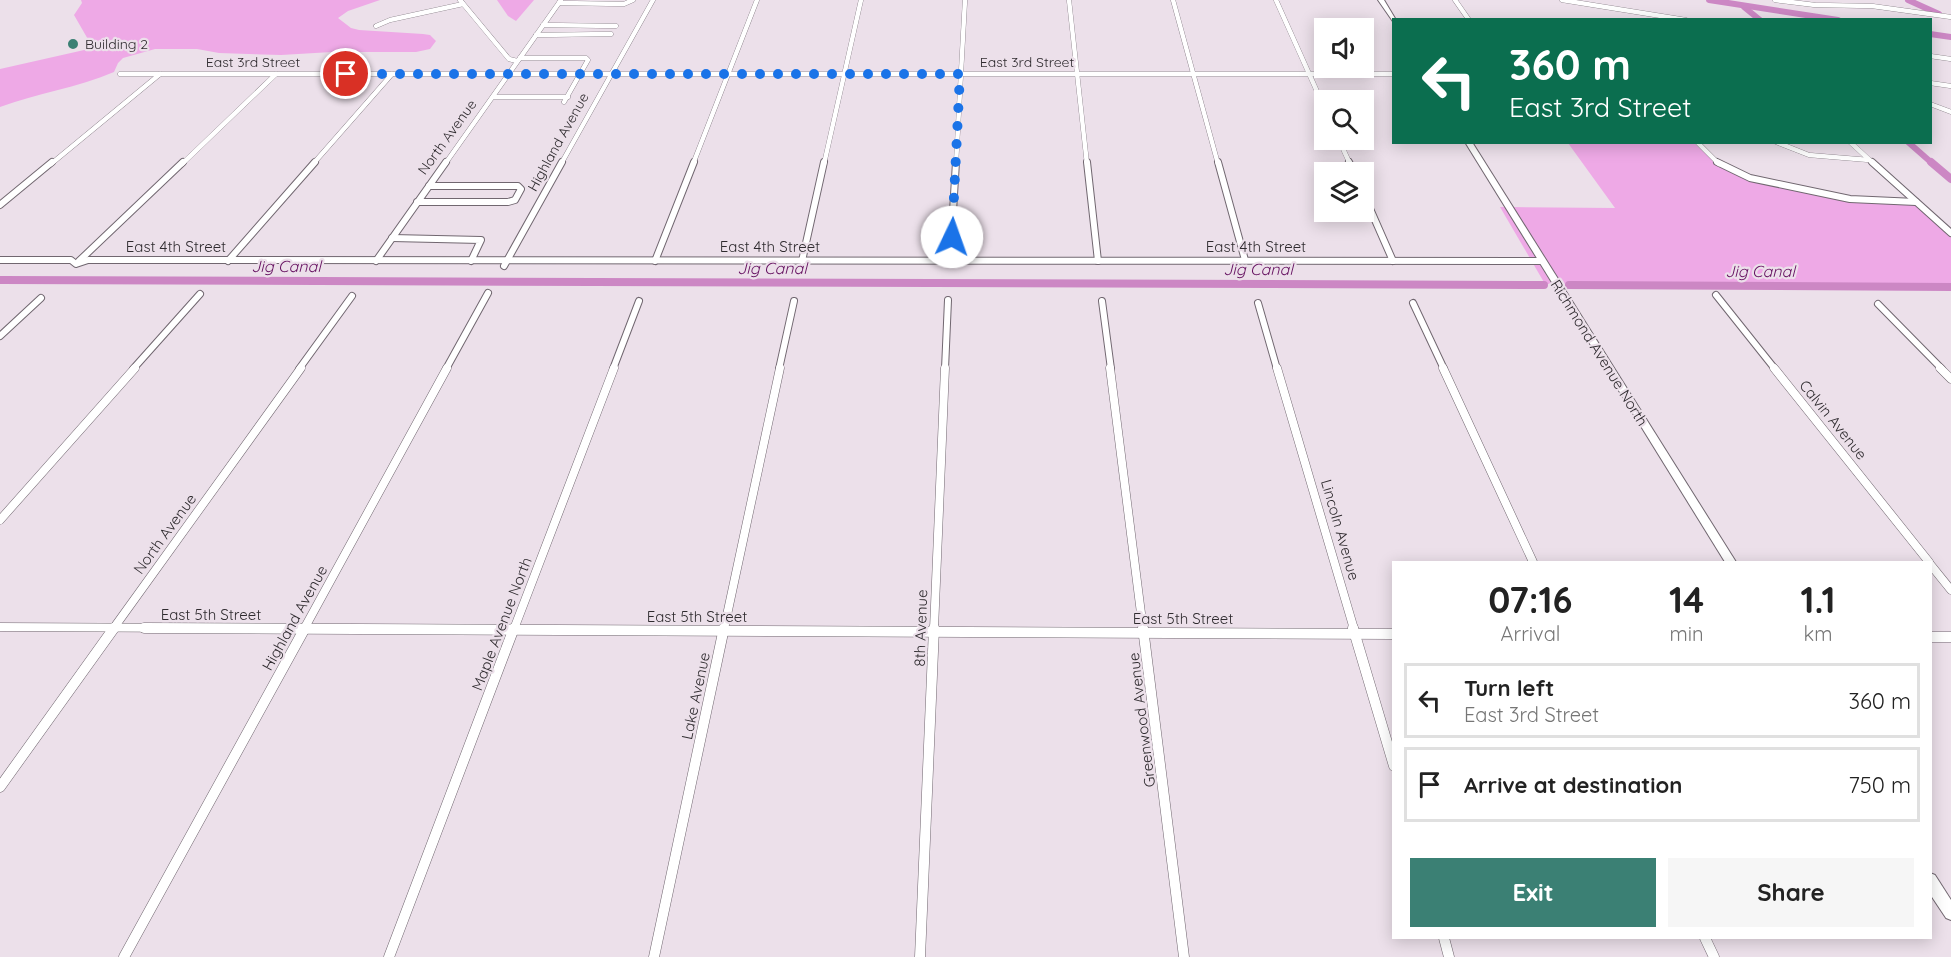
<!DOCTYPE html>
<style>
body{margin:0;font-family:Quicksand,sans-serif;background:#f6f6f6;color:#222;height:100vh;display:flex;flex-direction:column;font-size:22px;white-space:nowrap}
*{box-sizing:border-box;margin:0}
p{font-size:20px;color:#767676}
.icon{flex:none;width:33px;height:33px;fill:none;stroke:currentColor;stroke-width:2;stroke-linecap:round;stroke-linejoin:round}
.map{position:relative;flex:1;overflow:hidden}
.side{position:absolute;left:1392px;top:561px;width:540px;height:378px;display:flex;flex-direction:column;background:#fff;border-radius:0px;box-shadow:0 3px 15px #0003}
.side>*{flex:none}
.banner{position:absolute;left:1392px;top:18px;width:540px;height:126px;border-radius:0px;box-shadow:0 3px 15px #0003;background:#0b6e4f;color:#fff;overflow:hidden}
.tools{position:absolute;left:1314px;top:18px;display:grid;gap:12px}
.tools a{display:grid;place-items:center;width:60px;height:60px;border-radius:0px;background:#fff;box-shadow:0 3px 15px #0003;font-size:30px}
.pin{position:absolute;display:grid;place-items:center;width:51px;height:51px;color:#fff;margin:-26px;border:3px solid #fff;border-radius:50%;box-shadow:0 2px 6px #0007}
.me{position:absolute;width:66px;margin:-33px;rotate:3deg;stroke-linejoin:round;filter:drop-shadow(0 0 4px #0008)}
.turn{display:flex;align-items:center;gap:21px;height:126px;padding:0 18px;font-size:27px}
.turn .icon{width:78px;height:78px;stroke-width:2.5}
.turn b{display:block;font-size:42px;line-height:51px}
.eta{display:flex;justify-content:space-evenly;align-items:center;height:102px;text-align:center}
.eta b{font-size:36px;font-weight:700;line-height:42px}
.action{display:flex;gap:12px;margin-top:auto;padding:12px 18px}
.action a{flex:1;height:69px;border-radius:0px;background:#3b8074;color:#fff;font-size:24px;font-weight:700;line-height:69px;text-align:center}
.action a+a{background:#f6f6f6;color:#222}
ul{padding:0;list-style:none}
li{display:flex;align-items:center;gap:18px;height:75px;margin:0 12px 9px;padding:0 6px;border:3px solid #e0e0e0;border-radius:0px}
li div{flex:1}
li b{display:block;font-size:22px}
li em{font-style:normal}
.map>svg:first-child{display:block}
.green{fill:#eea9e6}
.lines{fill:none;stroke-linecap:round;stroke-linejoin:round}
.canal-far1{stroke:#cc87c4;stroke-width:6}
.canal{stroke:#cc87c4;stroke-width:8}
.street-far3-casing{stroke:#716770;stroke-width:5}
.street-far2-casing{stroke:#716770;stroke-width:8}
.street-far1-casing{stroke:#716770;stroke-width:9}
.street-casing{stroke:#716770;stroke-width:11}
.secondary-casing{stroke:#716770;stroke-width:2}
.street-far3{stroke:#fff;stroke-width:4.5}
.street-far2{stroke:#fff;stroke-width:6}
.street-far1{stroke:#fff;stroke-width:8}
.street{stroke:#fff;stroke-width:10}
.secondary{fill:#fff;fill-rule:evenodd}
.route{stroke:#1a73e8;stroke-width:10;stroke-dasharray:0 18}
.poi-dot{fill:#3b8074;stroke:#ece0ea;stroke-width:2}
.labels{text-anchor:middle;stroke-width:4.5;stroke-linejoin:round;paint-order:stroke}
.far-poi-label{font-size:14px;fill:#2f2b2f;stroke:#ece0ea;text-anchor:start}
.far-street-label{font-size:14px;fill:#2f2b2f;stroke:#ece0ea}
.street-label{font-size:15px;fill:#2f2b2f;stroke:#ece0ea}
.water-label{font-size:16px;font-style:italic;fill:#640f5f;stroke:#ece0ea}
</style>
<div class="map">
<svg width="1951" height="957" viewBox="0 0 1951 957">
<rect width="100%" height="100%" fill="#ece0ea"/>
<g class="green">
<path d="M81,0H380L348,11L338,18L351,28L359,30L423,34L430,35L436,41L430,49L416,52H332L281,55L219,53L197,49H155L123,58L118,63L114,72C77,88 37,93 0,107V69L93,48L74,15L82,3Z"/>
<path d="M497,0H534L516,21L508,16Z"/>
<path d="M1568,143H1694L1719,166L1796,191L1850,201L1915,204L1951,233V288L1559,284L1511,207L1615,208Z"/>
<path d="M1500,207H1505L1552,284H1545Z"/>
</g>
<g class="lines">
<g class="canal-far1">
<path d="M1709,0L1838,20"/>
<path d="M1908,0L1939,14"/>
<path d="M1744,7L1760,20"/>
<path d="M1930,34L1951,37"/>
<path d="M1908,142L1933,164"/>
</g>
<g class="canal">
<path d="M1931,162L1951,179"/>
<path d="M0,280L1544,285"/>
<path d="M1569,285L1951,287"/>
</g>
<g class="street-far3-casing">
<g id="street-far3">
<path d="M460,0L509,59L517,61"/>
<path d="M1069,0L1087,164"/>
<path d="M1173,0L1218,164"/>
<path d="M1276,0L1324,107"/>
<path d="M1455,0L1469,20"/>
<path d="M1562,0L1686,20"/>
<path d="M1775,0L1815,5L1872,6L1951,17"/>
<path d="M559,3L624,4L633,0"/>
<path d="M543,25L616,26"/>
<path d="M376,26L390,20L463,4"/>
<path d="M536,35L611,34"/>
<path d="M1930,56L1951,59"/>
<path d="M520,58H586L588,60L564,102"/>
<path d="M120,74H1394"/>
<path d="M1930,83L1951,86"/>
<path d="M493,97H568"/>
<path d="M1930,104L1951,112"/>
<path d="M1339,140L1350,164"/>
<path d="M1697,142L1719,164"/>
<path d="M1776,142L1809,155L1869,160"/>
<path d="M1850,142L1874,164"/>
<path d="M51,164L160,74"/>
<path d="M182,164L276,74"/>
<path d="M313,164L392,74"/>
<path d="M445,164L561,0"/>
<path d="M561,164L653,0"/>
<path d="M693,164L757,0"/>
<path d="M824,164L861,0"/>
<path d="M956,164L965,0"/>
</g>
</g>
<g class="street-far2-casing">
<g id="street-far2">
<path d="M1087,162L1098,261"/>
<path d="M1218,162L1245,260"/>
<path d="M1349,162L1354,172"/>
<path d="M1717,162L1750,178L1850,199L1916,202"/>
<path d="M1872,162L1951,233"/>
<path d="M1364,195L1393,261"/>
<path d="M417,202H508L515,200L521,189L518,186H429"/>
<path d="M0,205L52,162"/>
<path d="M392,238L481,240L471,261"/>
<path d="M0,260H71L76,264L88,260L1541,261"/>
<path d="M79,261L183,162"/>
<path d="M228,261L315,162"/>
<path d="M376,261L446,162"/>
<path d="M655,261L694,162"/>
<path d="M802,261L824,162"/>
<path d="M950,261L956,162"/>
<path d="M504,266L562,162"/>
<path d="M1716,295L1775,369"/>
<path d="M1102,301L1111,369"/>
<path d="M1258,303L1277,369"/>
<path d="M1413,303L1444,369"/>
<path d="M1878,304L1942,369"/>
<path d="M0,336L41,298"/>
<path d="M133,369L200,294"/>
<path d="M299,369L352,296"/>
<path d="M446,369L488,293"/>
<path d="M613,369L639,301"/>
<path d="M779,369L794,301"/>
<path d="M945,369L948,300"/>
</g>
</g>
<g class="street-far1-casing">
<g id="street-far1">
<path d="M1110,368L1143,629"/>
<path d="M1277,368L1354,629"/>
<path d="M1443,368L1533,562"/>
<path d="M1774,368L1929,562"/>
<path d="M1940,368L1951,379"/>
<path d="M0,520L135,368"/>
<path d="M1930,564L1951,590"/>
<path d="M0,627L442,629"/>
<path d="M113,629L301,368"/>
<path d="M304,629L447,368"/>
<path d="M514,629L614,368"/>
<path d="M724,629L780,368"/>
<path d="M934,629L945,368"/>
</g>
</g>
<g class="street-casing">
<g id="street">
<path d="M144,628L1394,634"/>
<path d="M1143,628L1184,957"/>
<path d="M1353,628L1394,766"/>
<path d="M1930,637H1951"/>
<path d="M0,787L114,628"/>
<path d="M1444,938L1449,957"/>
<path d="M1705,938L1714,957"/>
<path d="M124,957L305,628"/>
<path d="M389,957L514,628"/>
<path d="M654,957L724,628"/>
<path d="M920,957L934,628"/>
</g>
</g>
<g class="secondary-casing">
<g id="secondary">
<path d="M1378,0H1384L1396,20H1394V23Z"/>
<path d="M1465,142H1472L1736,562H1725Z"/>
<path d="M1930,873L1935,875L1951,900V920L1946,918L1930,894Z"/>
</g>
</g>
<use href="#street-far3" class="street-far3"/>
<use href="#street-far2" class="street-far2"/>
<use href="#street-far1" class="street-far1"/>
<use href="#street" class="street"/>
<use href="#secondary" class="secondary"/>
</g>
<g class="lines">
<path class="route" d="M346,74H960L952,237"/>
</g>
<circle class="poi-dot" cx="73" cy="44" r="6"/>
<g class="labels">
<g class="far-poi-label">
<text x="85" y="49">Building 2</text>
</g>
<g class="far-street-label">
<text x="253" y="67">East 3rd Street</text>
<text x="1027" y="67">East 3rd Street</text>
<text transform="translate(447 137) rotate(-54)" y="5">North Avenue</text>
<text transform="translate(558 142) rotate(-61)" y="5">Highland Avenue</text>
</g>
<g class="street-label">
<text x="176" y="252">East 4th Street</text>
<text x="770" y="252">East 4th Street</text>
<text x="1256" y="252">East 4th Street</text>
<text transform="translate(1599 353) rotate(58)" y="5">Richmond Avenue North</text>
<text transform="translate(1833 420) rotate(51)" y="5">Calvin Avenue</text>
<text transform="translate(1340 530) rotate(74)" y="5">Lincoln Avenue</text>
<text transform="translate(165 534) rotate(-54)" y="5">North Avenue</text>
<text x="211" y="620">East 5th Street</text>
<text x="697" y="622">East 5th Street</text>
<text transform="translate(295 618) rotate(-61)" y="5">Highland Avenue</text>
<text x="1183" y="624">East 5th Street</text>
<text transform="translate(502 624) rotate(-69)" y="5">Maple Avenue North</text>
<text transform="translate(921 628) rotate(-88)" y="5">8th Avenue</text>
<text transform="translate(696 696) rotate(-78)" y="5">Lake Avenue</text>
<text transform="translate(1142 720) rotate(-97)" y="5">Greenwood Avenue</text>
</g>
<g class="water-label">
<text x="286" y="272">Jig Canal</text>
<text x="772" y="274">Jig Canal</text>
<text x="1258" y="275">Jig Canal</text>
<text x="1760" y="277">Jig Canal</text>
</g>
</g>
</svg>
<div class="tools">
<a><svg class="icon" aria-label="sound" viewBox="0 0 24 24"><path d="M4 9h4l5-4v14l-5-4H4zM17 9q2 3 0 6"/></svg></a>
<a><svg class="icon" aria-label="search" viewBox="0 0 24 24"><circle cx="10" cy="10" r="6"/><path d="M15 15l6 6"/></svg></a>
<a><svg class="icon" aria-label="layers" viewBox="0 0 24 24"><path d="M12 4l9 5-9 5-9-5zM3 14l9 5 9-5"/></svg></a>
</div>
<div class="pin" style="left:346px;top:74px;background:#d93025"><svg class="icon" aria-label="arrive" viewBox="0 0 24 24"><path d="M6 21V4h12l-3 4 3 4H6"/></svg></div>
<svg class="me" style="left:952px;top:237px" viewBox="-20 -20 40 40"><circle r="19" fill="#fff"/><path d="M0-13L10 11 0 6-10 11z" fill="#1a73e8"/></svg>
<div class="banner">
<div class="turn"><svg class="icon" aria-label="left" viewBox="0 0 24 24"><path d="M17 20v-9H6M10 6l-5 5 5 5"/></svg><div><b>360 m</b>East 3rd Street</div></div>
</div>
<section class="side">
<div class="eta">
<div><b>07:16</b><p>Arrival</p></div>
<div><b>14</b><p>min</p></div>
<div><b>1.1</b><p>km</p></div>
</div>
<ul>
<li><svg class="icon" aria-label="left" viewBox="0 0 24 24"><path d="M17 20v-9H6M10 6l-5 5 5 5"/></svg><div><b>Turn left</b><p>East 3rd Street</p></div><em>360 m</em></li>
<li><svg class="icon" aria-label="arrive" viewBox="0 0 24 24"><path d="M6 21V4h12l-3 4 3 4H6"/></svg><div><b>Arrive at destination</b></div><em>750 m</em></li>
</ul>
<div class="action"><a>Exit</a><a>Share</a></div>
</section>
</div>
